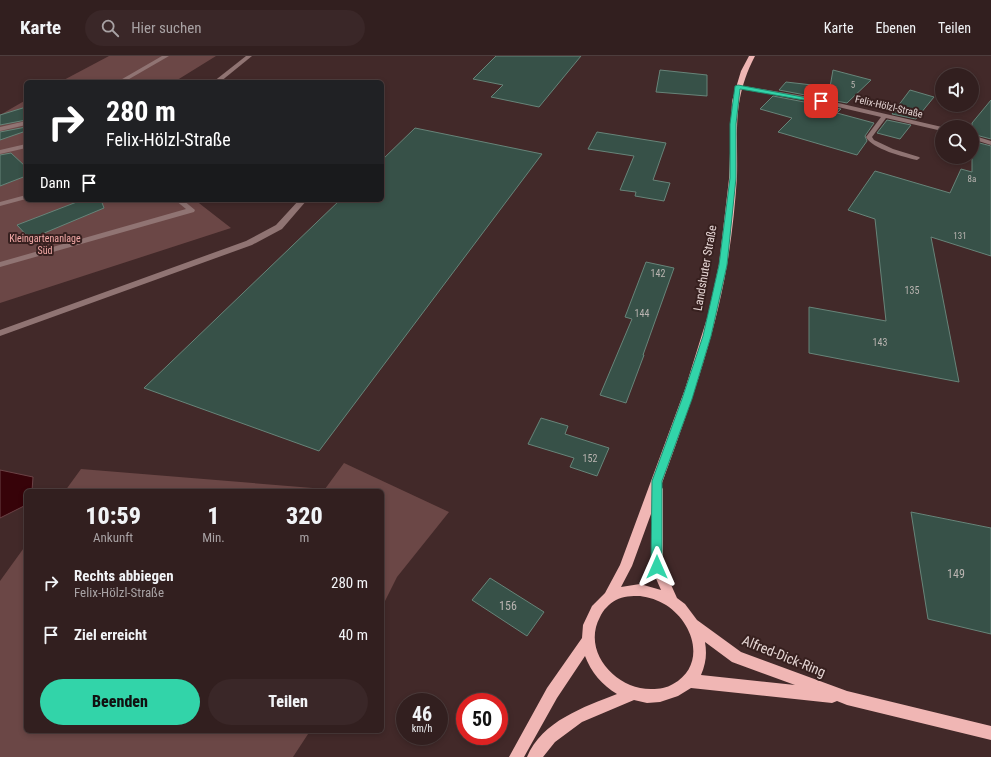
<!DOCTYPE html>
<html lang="de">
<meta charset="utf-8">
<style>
body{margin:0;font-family:"Roboto Condensed",sans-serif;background:#3a2728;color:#f1f3f6;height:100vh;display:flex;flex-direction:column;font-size:15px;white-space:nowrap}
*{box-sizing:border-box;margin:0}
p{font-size:13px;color:#a8a2a4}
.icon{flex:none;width:22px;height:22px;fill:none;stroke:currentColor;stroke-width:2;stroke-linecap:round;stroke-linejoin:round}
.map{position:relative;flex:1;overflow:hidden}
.details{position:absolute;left:24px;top:433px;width:360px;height:244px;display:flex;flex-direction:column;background:#321f1f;border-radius:6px;box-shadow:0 2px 6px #0003,0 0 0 1px #4d3d3d}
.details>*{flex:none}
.banner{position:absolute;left:24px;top:24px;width:360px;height:122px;border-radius:6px;box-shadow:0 2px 6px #0003,0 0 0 1px #4d3d3d;background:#202124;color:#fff;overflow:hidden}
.controls{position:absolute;left:935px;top:12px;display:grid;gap:8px}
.controls a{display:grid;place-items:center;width:44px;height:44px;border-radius:50%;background:#321f1f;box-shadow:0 2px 6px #0003,0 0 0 1px #4d3d3d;font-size:20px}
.speed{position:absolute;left:396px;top:637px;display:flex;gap:8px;font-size:20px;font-weight:700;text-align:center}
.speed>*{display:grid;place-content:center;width:52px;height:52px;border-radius:50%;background:#321f1f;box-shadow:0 2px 6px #0003,0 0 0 1px #4d3d3d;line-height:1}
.speed small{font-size:10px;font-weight:400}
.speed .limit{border:6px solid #d22;background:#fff;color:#111}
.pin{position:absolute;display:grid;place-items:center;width:34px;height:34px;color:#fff;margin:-17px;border-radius:8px;box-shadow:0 2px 6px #0006}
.me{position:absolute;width:44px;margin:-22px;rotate:0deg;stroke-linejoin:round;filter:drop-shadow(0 0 3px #0008)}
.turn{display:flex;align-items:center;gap:14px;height:84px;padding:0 16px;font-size:18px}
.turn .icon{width:52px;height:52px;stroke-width:2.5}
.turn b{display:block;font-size:28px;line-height:34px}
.then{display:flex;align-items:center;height:38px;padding:0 16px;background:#0003;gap:8px;font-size:15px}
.eta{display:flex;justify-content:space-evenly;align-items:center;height:68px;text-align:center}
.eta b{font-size:24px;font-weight:800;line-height:28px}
.action{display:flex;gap:8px;margin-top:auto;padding:8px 16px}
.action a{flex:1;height:46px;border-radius:24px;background:#32d4a9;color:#111;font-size:16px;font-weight:800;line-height:46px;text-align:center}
.action a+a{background:#3a2728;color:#f1f3f6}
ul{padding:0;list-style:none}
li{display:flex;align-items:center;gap:12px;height:52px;padding:0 16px}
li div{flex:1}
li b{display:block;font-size:15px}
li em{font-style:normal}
header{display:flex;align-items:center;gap:24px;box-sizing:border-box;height:56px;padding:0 20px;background:#321f1f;border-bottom:1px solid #4d3d3d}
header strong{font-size:19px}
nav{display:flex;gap:22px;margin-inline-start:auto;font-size:14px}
.search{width:280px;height:36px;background:#3a2728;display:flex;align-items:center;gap:10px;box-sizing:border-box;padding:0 14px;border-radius:22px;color:#a8a2a4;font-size:15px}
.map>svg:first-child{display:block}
.green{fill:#6b4746}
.water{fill:#370309;stroke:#6b4246}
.building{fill:#375148;stroke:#678479}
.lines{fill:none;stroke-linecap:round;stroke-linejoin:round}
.minor{fill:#907473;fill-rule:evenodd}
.major{fill:#f0b6b4;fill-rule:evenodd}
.route{fill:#32d4a9;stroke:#208a6e}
.labels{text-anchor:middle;stroke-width:4;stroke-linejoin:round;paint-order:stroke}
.far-number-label{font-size:9px;fill:#bab4b1}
.far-street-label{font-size:10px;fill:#e5d5d4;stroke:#37201f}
.far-park-label{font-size:10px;fill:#f4aaa8;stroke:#37201f}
.number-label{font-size:10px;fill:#bab4b1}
.street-label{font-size:12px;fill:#e5d5d4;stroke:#37201f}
.near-number-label{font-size:12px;fill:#bab4b1}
.near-street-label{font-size:14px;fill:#e5d5d4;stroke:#37201f}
</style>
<header>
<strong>Karte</strong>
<div class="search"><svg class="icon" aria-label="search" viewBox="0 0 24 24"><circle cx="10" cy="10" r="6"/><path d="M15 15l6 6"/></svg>Hier suchen</div>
<nav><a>Karte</a><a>Ebenen</a><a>Teilen</a></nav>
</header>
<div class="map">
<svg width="991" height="701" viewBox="0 0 991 701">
<rect width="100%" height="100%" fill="#422929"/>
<g class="green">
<path d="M109,0H216L174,26H60Z"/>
<path d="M26,44V144H195L231,172L0,247V59Z"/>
<path d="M344,407L449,456L397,521L382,551V435H65L81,413L325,433Z"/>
<path d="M26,489V675H310L293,701H0V525Z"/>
</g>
<path class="water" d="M0,414L33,421L32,435H26V449L0,462Z"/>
<g class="building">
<path d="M496,0H581L539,51L491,41L503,29L473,23Z"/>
<path d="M660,14L707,19V40L656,36Z"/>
<path d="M833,14L871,24L847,47L779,34L786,26L830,31Z"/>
<path d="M910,34L934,41L916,63L892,58Z"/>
<path d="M773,40L841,53L837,57L874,67L865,80L867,85L857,99L778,76L792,62L760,53Z"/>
<path d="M991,44V83L972,78V67Z"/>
<path d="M26,51V64L0,69V59Z"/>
<path d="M887,64L911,69L900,83L877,77Z"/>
<path d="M26,71V75L0,84V76Z"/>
<path d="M415,72L542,98L319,395L144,332L340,144H382V104Z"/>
<path d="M597,76L666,87L653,124L670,127L664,145L635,140L636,136L620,134L634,100L588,93Z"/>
<path d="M972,85L991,90V200L931,181L959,326L809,297V251L886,265L875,163L848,154L875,115L950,137L961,113L972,116Z"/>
<path d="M11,97L26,111V120L0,130V99Z"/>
<path d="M82,144H101L104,152L30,183L17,169Z"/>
<path d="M646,206L674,212L643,299H644L626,347L600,339L632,263L625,261Z"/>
<path d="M541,362L568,370L565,378L609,392L597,420L570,411L574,402L528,388Z"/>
<path d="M911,456L991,472V578L928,563Z"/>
<path d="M490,522L544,556L527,580L472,544Z"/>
</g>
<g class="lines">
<g class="minor">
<path d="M162,0H169L124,26H117Z"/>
<path d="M246,0H252L220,26H213Z"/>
<path d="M738,29L821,43L942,71V75L886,62L872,81L874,84L893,93L919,101L920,102L917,104C904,101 872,93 866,81L881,61L821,47L736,32L735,31Z"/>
<path d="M26,65V69L0,75V71Z"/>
<path d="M972,79L991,85V89L972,83Z"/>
<path d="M26,88V92L0,98V94Z"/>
<path d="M26,139V143L0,150V146Z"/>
<path d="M175,144H183L195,154L194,156L0,211V206L186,153Z"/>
<path d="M299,144H307L282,173L252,189L0,280V274L246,185L276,169Z"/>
</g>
<path class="major" d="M749,0H755C732,44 738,74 737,121C735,150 732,180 727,209C714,285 687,358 661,430L663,433V511L677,542L685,548L697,564L741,596L847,635L991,670V684L847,649L837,645L832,647L691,632L678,640L660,646L647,647L634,644L582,666L555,686L543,701H527C542,665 584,651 617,638C602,629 591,616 585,600L557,642L524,701H509L547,632L582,582L583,569L592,550L605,537L620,509L685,333L708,259L719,208L729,123L732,45L741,15ZM651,458V511L661,534L640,528L621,531L632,510ZM640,540C649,541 658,544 666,549C694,567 707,609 673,628C667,632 659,633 652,633C617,634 581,596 600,561C603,554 609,548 616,544C623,540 632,540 640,540ZM705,586L732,606L795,629L701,619C706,607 707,598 705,586Z"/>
</g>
<path class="route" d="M738,29L824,45L821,47L740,33L736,68V122L727,209L711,280L692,343L662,425V511L661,515L657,516L653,515L651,511L652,425L682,343L703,280L719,209L730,122V68L735,30Z"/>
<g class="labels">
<g class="far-number-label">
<text x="853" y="32">5</text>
<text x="972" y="126">8a</text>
<text x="960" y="183">131</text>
</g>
<g class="far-street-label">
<text transform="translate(889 50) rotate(13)" y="4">Felix-Hölzl-Straße</text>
</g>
<g class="far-park-label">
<text x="45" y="186">Kleingartenanlage<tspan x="45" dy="12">Süd</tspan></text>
</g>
<g class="number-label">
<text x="658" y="221">142</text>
<text x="912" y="238">135</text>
<text x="642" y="261">144</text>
<text x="880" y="290">143</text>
<text x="590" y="406">152</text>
</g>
<g class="street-label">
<text transform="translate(705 212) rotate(-80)" y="4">Landshuter Straße</text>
</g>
<g class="near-number-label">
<text x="956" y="522">149</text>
<text x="508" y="554">156</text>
</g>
<g class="near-street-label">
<text transform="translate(784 600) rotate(22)" y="5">Alfred-Dick-Ring</text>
</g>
</g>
</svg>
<div class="controls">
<a><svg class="icon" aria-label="sound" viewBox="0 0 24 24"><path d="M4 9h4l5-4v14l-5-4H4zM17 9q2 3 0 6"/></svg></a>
<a><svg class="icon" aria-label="search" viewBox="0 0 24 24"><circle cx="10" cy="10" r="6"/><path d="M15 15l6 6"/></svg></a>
</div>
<div class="speed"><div>46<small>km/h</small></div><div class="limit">50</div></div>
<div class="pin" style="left:821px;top:45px;background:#d93025"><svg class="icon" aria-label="arrive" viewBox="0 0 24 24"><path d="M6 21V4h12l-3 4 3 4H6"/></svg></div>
<svg class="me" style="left:657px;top:511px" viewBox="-20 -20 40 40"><path d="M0-17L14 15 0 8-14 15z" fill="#32d4a9" stroke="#fff" stroke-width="4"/></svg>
<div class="banner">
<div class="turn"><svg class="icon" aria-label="right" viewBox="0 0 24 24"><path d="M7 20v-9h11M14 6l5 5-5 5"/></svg><div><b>280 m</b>Felix-Hölzl-Straße</div></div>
<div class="then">Dann<svg class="icon" aria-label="arrive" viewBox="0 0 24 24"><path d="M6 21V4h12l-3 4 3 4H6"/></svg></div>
</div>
<section class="details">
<div class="eta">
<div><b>10:59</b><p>Ankunft</p></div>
<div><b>1</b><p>Min.</p></div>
<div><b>320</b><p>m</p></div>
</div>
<ul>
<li><svg class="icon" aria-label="right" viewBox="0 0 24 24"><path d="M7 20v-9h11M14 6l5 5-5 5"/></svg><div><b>Rechts abbiegen</b><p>Felix-Hölzl-Straße</p></div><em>280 m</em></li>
<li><svg class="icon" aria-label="arrive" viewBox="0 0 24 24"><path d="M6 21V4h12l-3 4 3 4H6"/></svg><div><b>Ziel erreicht</b></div><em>40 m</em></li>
</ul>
<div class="action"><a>Beenden</a><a>Teilen</a></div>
</section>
</div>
